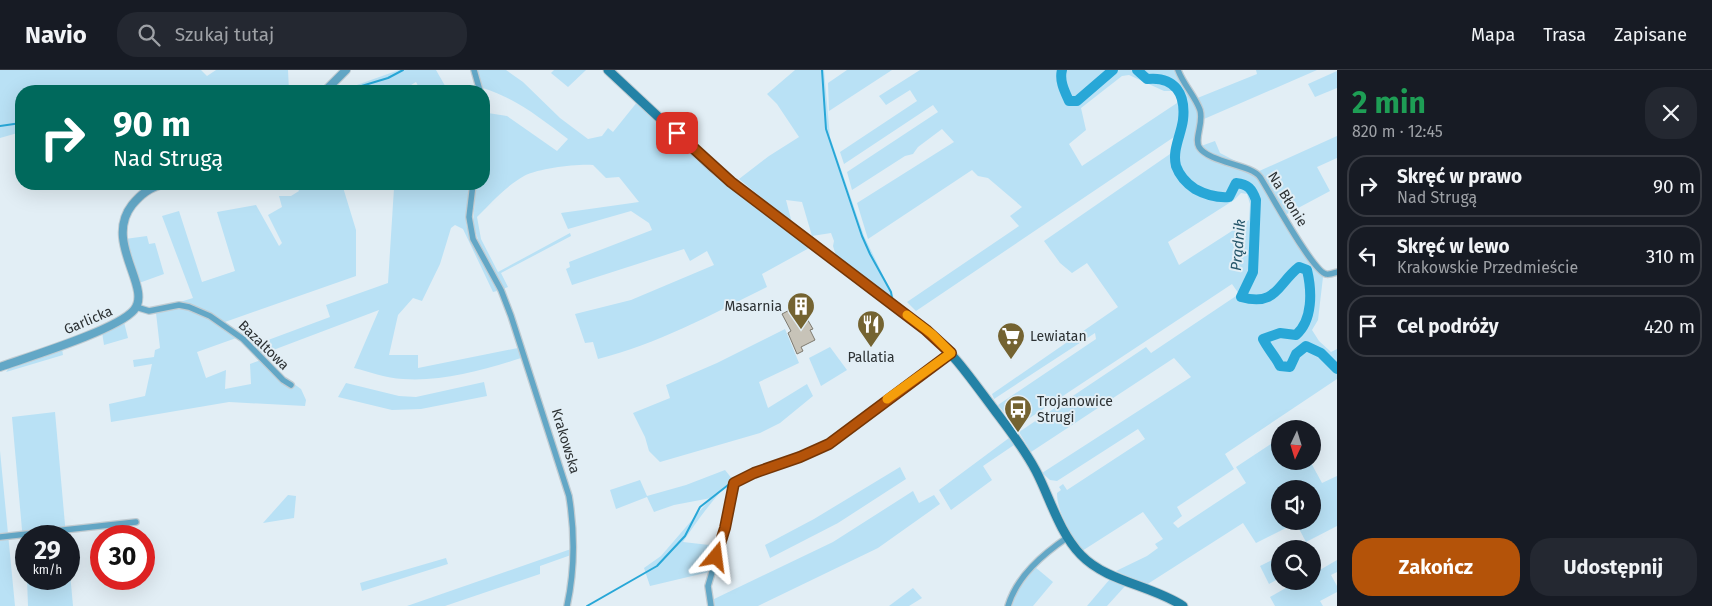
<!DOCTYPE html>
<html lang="pl">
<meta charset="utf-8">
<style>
body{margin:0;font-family:"Fira Sans",sans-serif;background:#242831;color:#f1f3f6;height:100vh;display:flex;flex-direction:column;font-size:19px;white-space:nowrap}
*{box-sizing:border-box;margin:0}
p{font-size:16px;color:#9ea1a6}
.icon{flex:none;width:28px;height:28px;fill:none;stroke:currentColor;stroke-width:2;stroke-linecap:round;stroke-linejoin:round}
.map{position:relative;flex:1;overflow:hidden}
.side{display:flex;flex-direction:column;background:#171b24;width:375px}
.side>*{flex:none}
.banner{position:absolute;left:15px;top:15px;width:475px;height:105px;border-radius:20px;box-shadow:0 5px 20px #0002;background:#00695c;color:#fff;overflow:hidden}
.needle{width:32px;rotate:184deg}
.controls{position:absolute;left:1271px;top:350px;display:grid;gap:10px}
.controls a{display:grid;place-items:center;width:50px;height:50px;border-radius:50%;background:#171b24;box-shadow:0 5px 20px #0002;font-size:25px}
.speed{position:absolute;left:15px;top:455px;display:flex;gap:10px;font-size:25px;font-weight:700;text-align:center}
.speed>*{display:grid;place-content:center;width:65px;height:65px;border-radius:50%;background:#171b24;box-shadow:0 5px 20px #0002;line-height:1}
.speed small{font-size:12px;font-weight:400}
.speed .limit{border:8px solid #d22;background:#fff;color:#111}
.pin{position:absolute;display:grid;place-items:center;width:42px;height:42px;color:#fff;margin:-21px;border-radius:10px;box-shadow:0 2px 8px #0006}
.me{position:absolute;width:55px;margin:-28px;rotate:16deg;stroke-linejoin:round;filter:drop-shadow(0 0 4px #0008)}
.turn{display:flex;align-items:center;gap:18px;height:105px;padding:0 15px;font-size:22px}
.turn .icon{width:65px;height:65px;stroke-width:2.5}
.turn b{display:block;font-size:35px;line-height:42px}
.round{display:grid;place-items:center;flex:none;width:52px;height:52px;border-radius:20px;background:#242831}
.summary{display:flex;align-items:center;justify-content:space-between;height:85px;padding:0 15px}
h1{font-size:30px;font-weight:700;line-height:38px;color:#1e9e55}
.primary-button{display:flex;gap:10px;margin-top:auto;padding:10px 15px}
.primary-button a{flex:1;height:58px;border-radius:20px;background:#b45309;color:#fff;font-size:20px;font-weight:700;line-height:58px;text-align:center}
.primary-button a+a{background:#242831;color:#f1f3f6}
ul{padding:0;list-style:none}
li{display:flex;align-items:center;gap:15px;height:62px;margin:0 10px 8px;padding:0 5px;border:2px solid #363941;border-radius:20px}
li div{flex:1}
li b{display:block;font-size:19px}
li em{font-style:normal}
header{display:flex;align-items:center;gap:30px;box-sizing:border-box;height:70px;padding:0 25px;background:#171b24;border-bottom:1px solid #363941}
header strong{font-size:24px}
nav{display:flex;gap:28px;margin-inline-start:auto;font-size:18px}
.search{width:350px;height:45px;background:#242831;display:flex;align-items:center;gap:12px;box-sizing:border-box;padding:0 18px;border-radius:20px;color:#9ea1a6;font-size:19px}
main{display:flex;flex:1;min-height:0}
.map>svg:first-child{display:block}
.green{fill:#b9e1f5;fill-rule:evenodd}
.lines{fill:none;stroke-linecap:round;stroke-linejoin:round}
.stream{stroke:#28a7d7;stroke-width:2}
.river{stroke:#28a7d7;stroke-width:10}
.building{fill:#c7c3b8;stroke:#7e7a70}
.minor-casing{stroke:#c1ccd2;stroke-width:8}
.tertiary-casing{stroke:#c1ccd2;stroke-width:10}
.secondary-casing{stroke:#c1ccd2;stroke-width:11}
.minor{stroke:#63a7c6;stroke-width:5.5}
.tertiary{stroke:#63a7c6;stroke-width:8}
.secondary{stroke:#2382a6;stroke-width:9}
.route-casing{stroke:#753606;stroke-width:12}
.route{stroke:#b45309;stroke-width:9}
.slow{stroke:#f59e0b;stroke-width:9}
.labels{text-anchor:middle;stroke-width:4;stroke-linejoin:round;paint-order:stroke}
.street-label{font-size:14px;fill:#2c3133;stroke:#e2eef5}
.poi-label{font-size:14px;fill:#2c3133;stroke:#e2eef5;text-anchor:start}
.water-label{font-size:15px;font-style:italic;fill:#255569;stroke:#e2eef5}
</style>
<header>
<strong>Navio</strong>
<div class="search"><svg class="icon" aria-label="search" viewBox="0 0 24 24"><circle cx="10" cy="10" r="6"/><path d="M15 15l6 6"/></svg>Szukaj tutaj</div>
<nav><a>Mapa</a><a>Trasa</a><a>Zapisane</a></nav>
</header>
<main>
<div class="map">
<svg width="1337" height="536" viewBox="0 0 1337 536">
<rect width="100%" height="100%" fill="#e2eef5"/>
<g class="green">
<path d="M0,0H201L207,6L216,0H288L289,21H286V18L279,21H21V62L0,68Z"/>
<path d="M399,0H436L448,21H421L416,12L401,21H382L380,15L357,21H340Z"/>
<path d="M477,0H506L523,12L560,48L588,69L602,66L608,58L613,62L638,31L811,177L762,204L767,217C712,244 658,274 598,289L593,272L585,273L575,244L631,230L714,195L707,181L690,191L684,179L572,215L566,199L570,197L569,192L652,160L649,153L631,141L568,159L561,143L639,132L619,107L606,108L593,95C574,94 541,98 524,106C506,116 491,133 477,147L481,169L498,202L570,163L571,166L501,203L508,217L503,219L481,179L473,154L476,114H484V74L488,43L507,46L557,81L568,69C540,48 517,29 483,18Z"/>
<path d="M554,0H586L568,17L551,3Z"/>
<path d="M795,0H824L830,67L864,166L895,230L836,186L833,176L834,171L831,163L812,166L802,132L786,130L792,153L739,109L769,86L799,67L777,34L767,24Z"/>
<path d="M847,0H892L829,41L828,13Z"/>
<path d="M920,0H1175C1181,15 1194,28 1198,43C1201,56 1193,64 1196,79L1204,85L1256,105L1309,191L1323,207L1318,250L1312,260L1319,271L1331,282L1337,279V309L1225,384L1234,399L1177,437L1182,446L1173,453L1178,458L1246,413L1236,397L1280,368V391H1310L1322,413L1337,406V456L1306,472L1296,453L1256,473L1243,453L1146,515L1116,501L1147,486L1158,478L1155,474L1163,469L1143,442L1082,481C1072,465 1057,443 1057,423L1061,420L1059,417L1063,414L1067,420L1145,369L1138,359L1057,411L1050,410L1042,403L1191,307L1174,288L1031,382L1019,362L1146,277L1151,283L1239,224L1232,214L1016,357L998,335L1096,269L1095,263L994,329L992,324L1118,237L1087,193L1072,203L1060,193L1044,171L1170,84L1174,67L916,241L907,232L1019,156L1010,146L1022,137L988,108L978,106L972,100L868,169L857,133L954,72L942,59L918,77L913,84L905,86L852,120L847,102L938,42L933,35L844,94L840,82L917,31L910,20L886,35L879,26ZM1129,5L1164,21H1174L1178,28L1177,33L1082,96L1069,74L1086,60L1081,38L1122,6ZM1241,123L1247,124L1250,134L1249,150L1179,195L1168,172L1234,130ZM1280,419H1312V451H1280Z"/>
<path d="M1256,0H1317L1204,49L1202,39L1195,29L1257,4Z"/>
<path d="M1337,1V18L1315,27L1308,14Z"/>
<path d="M1337,66V88L1317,97L1330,121L1285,145L1262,107L1212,85L1201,76L1215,71L1220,83L1257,102Z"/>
<path d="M295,114H342L356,160V206L225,252L200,239L180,232L193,228L162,146L179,141L202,212L235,201L217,142L256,135L279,176L282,173L268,145L282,137L279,126H291L299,121Z"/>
<path d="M419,114H470L466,154L471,171L497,221L493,222L463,159L455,155L451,158L440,194L422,231L413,228L398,245L389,285H418V298L518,278L521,288C485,300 440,312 403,309C386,308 370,302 354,298L379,240L260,285L252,276L330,247L326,235L388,213L394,118Z"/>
<path d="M147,166L149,174L155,173L164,204L139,213L125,169Z"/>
<path d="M177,237C200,239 220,254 239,267L197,282L206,308L226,300L225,319L251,314L250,294L261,290L301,319L306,330L305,336L229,332L111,352L109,334L145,326L152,294L134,297L133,290L154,287L155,280L160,278L156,243Z"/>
<path d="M124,252L128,268L104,275L102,262Z"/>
<path d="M785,259L799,293L759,312L768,338L807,314L813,326L780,353L760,363L660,392L649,381L645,367L633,343L670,328L666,315L717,293Z"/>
<path d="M830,277L847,300L821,316L809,288Z"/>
<path d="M62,279L63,285L6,302L9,298Z"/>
<path d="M484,312L487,326L421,339L392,340L338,327L346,313L399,326L416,327Z"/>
<path d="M55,342L66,466H26V505L12,347Z"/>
<path d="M1009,368L1014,375L983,396L992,410L951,440L939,420Z"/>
<path d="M0,381L15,536H0Z"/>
<path d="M900,397L906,409L838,453L770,488L765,475L814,449Z"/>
<path d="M725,400L733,410C731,415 725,416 722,420C707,437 695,454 683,472L718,476L709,502L650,516L644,498L661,486L711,428L674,435L654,442L647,427L616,439L610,420L640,410L647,426L686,415Z"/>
<path d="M913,421L919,433L934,425L940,434L878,478L758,536H713L712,530L833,472Z"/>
<path d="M288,425L296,426L294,448L263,453Z"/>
<path d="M571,479V485L540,496V504L445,536H407Z"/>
<path d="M446,488L448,494L362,521L360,513Z"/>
<path d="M1272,490L1276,495L1280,493V508L1269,514L1260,496Z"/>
<path d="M1337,490V502L1331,505L1337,516V522L1320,531L1323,536H1275L1270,527L1298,511H1312L1313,504Z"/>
<path d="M69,492L73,536H28L27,509H69Z"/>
<path d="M1035,497L1053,512L1033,536H1012L1016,523Z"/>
<path d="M1110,509L1126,515L1107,536H1087Z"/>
<path d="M913,518L922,528L909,536H889Z"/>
</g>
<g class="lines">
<g class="stream">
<path d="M822,0L826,59L862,166L870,184L891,222L892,228"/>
<path d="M345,21L388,8L403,0"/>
<path d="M0,56L21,53"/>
<path d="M587,536L657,496L685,466L700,437L732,412"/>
</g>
<g class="river">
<path d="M1062,0C1059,11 1065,22 1069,31H1077L1113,0"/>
<path d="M1137,0L1147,9C1175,6 1186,24 1183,50C1181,65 1172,80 1176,96C1180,107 1186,113 1195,119C1206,125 1216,128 1229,127L1236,113C1248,114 1252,119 1256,130L1253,202L1241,227C1277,237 1277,214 1299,197L1307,200C1312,221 1313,250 1296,265L1280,263L1263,269C1268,279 1275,286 1280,296L1290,297L1296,284L1306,276L1321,283L1337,299"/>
</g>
</g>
<path class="building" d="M799,235L813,259L810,260L815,270L801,277L803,281L797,284L788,263L791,261L782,244Z"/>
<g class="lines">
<g class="minor-casing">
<g id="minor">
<path d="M474,0L480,21"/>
<path d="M1178,0C1183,14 1195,26 1200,40C1204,53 1194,68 1199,77C1209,93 1251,94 1260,107C1270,122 1312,201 1326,204C1329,205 1334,203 1337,202"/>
<path d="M484,42V60"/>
<path d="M473,114L469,147L473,169L501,220L511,246L569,426C575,463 575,499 567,536"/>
<path d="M136,237L149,241L179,235L189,237L210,246L243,269L283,310L291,315"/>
<path d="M0,467L136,452"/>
<path d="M711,536L708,516L725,458L734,413L754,403L800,387L829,374L951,283"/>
<path d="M1008,536C1017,506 1043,484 1068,467"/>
</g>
</g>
<g class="tertiary-casing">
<g id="tertiary">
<path d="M325,21L346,0"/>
<path d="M0,297C28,287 117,260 134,240C153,218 103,172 132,135C141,124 149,118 163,114"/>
</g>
</g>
<g class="secondary-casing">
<path id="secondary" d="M608,0L712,97L926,260C953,282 972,310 993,338C1008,358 1024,378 1036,401C1050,428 1059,462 1081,485C1107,512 1151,515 1183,536"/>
</g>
<use href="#minor" class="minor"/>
<use href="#tertiary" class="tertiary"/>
<use href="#secondary" class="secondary"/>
</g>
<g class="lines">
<g class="route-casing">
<path id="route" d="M677,63L731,112L926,260L951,283L829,374L800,387L754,403L734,413L725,458L716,487"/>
</g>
<use href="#route" class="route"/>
<path class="slow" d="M887,329L951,283L932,264L907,245"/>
</g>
<defs>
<g id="building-pin" transform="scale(1.4375)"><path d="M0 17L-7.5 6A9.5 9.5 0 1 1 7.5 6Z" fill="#746331" stroke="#e2eef5"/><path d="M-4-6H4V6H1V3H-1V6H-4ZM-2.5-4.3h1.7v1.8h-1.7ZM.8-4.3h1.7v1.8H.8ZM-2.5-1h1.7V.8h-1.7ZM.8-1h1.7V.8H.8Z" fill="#fff"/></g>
<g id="restaurant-pin" transform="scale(1.4375)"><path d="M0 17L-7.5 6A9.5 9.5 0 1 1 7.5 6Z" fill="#746331" stroke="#e2eef5"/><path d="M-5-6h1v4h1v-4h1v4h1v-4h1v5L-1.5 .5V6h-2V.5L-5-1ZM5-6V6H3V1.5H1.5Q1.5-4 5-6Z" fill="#fff"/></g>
<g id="supermarket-pin" transform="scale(1.4375)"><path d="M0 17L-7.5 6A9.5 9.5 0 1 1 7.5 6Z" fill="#746331" stroke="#e2eef5"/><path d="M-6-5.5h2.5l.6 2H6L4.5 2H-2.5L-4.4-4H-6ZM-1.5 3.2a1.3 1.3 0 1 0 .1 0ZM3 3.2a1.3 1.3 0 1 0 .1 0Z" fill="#fff"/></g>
<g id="bus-pin" transform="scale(1.4375)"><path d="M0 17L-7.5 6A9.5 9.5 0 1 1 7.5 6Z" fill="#746331" stroke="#e2eef5"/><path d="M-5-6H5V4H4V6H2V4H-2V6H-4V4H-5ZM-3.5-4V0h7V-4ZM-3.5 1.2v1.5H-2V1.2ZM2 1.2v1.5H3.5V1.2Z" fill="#fff"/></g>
</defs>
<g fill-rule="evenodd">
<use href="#building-pin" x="801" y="236"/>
<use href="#restaurant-pin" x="871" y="254"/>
<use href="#supermarket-pin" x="1011" y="266"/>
<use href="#bus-pin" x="1018" y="339"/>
</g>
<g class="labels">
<g class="street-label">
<text transform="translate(1288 129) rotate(58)" y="5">Na Błonie</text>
<text transform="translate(88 250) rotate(-23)" y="5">Garlicka</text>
<text transform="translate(264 275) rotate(44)" y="5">Bazaltowa</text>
<text transform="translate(566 371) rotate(73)" y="5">Krakowska</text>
</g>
<g class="poi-label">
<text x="782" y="241" text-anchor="end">Masarnia</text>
<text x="1030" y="271">Lewiatan</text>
<text x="871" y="292" text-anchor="middle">Pallatia</text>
<text x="1037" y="336">Trojanowice<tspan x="1037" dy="16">Strugi</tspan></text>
</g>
<g class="water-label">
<text transform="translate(1238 175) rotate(-85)" y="5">Prądnik</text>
</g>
</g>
</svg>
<div class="controls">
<a><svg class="needle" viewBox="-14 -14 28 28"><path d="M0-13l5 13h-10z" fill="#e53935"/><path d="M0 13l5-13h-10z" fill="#9ea1a6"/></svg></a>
<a><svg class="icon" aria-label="sound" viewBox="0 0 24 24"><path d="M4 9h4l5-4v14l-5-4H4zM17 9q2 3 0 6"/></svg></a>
<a><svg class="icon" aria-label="search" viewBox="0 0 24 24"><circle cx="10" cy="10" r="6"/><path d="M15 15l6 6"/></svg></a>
</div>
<div class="speed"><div>29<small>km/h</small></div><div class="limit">30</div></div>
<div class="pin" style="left:677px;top:63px;background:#d93025"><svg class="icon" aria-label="arrive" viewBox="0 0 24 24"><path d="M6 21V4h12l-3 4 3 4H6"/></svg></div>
<svg class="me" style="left:716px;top:487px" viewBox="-20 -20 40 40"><path d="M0-17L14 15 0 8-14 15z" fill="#b45309" stroke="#fff" stroke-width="4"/></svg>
<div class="banner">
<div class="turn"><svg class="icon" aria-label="right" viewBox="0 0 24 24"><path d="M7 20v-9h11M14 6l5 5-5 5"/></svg><div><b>90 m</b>Nad Strugą</div></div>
</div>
</div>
<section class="side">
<div class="summary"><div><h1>2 min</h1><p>820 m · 12:45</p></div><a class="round"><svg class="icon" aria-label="close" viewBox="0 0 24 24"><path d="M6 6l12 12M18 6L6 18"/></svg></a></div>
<ul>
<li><svg class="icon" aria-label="right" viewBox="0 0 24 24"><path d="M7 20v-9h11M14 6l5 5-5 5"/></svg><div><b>Skręć w prawo</b><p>Nad Strugą</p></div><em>90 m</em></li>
<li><svg class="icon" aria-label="left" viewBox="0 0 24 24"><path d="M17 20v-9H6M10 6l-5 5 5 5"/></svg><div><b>Skręć w lewo</b><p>Krakowskie Przedmieście</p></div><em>310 m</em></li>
<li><svg class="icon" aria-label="arrive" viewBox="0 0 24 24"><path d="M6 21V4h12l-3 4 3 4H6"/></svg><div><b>Cel podróży</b></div><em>420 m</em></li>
</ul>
<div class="primary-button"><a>Zakończ</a><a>Udostępnij</a></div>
</section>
</main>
